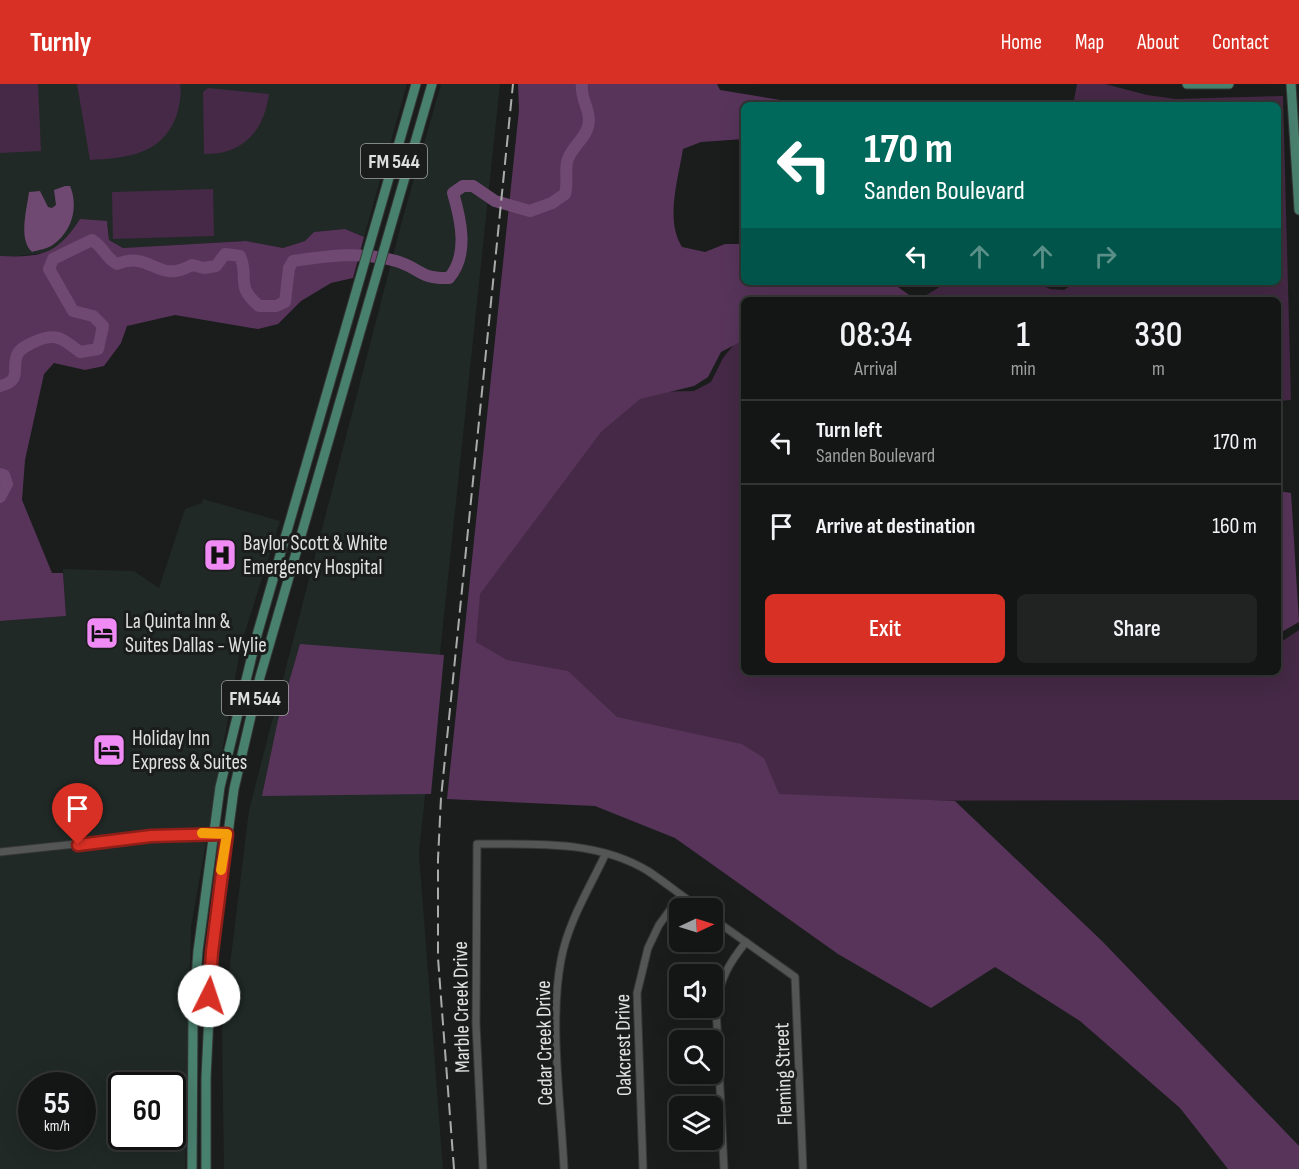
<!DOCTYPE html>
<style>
body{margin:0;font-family:"Sofia Sans Condensed",sans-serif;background:#212322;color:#f1f3f6;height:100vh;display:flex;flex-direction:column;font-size:22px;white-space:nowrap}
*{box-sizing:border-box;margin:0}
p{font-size:20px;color:#9d9fa0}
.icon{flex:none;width:33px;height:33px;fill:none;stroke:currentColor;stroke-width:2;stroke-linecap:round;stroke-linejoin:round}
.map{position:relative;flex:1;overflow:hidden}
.panel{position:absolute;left:741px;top:213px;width:540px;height:378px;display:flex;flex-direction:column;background:#141615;border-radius:9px;box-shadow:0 6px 24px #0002,0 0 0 2px #333534}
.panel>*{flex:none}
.hud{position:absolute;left:741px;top:18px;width:540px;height:183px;border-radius:9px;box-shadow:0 6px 24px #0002,0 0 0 2px #333534;background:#00695c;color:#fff;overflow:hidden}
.needle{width:39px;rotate:86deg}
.tools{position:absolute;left:669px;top:814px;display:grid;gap:12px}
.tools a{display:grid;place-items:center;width:54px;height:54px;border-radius:9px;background:#141615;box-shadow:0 6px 24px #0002,0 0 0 2px #333534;font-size:30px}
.speed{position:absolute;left:18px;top:988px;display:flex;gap:12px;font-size:30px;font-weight:700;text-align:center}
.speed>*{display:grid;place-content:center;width:78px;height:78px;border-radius:50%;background:#141615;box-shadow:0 6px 24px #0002,0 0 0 2px #333534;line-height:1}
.speed small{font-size:15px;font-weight:400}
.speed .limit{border:3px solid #111;border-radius:9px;background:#fff;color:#111}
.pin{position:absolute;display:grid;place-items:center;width:51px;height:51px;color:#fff;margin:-62px -26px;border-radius:50% 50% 50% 0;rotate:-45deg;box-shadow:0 0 6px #0007}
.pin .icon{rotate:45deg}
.me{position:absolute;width:66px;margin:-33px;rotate:4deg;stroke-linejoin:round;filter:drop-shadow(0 0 4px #0008)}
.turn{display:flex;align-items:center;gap:21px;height:126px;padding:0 24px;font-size:27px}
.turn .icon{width:78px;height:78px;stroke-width:2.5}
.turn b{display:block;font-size:42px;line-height:51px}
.lanes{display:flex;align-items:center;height:57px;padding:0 24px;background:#0003;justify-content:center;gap:30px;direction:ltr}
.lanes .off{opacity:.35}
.eta{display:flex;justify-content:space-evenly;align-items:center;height:102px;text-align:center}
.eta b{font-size:36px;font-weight:600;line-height:42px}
.cta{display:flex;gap:12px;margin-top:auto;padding:12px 24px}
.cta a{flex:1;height:69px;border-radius:9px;background:#d93025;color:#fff;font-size:24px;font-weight:600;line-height:69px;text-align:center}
.cta a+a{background:#212322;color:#f1f3f6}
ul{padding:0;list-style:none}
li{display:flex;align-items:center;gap:18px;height:84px;padding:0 24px;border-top:2px solid #333534}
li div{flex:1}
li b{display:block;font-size:22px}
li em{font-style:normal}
header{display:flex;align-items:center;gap:36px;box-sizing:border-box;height:84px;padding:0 30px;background:#d93025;color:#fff}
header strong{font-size:28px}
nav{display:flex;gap:33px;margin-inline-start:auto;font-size:21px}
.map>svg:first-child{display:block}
.built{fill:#202926;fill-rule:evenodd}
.green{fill:#452946}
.forest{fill:#58345a}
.water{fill:#6f4971}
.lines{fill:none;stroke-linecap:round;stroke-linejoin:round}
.river{stroke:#6f4971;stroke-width:12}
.minor-casing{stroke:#363737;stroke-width:9}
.major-casing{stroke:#363737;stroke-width:11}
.minor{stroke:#535655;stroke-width:7}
.major{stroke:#49816f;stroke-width:9}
.rail{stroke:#aaacab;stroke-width:2;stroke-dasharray:12 6;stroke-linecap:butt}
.route-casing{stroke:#8d1f18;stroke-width:15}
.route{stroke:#d93025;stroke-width:10}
.slow{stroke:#f59e0b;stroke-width:10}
.labels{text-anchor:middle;stroke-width:6;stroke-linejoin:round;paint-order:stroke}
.shield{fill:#1a1d1c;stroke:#a4a6a5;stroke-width:1.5}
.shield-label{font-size:20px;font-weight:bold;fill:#dfe1e0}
.poi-label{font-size:21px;fill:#dfe1e0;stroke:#1a1d1c;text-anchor:start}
.street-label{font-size:21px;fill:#dfe1e0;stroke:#1a1d1c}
</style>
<header>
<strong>Turnly</strong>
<nav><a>Home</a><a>Map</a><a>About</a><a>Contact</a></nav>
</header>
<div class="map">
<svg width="1299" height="1085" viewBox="0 0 1299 1085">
<rect width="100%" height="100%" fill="#1a1d1c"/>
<g class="built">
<path d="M0,0H407L364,153L345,145L314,148L305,157L283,164L246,157L123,164L109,156L108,140L67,156L51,168L10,173L0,172Z"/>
<path d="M441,0H500L419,769L443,1085H224L222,946L249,726L402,137Z"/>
<path d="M203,415L280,437L241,561L191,843L185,1085H0V537L66,532L63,485L134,487L159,504L185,425L202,419ZM32,1002H82V1053H32ZM122,1002H172V1053H122Z"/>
</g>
<g class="green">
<path d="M0,0H38L41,67L0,69Z"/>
<path d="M77,0H180C182,11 179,23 176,33C161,71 127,74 90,76Z"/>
<path d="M1077,0H1105L1147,11L1176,15L1283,12L1291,316L1278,317V216H926L923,213L948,198H1034L1050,205L1064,206L1075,198H1278V21H1073Z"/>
<path d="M208,4L269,10C264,47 243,71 204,70L203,8Z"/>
<path d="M213,105L214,152L113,155L112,108Z"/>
<path d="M744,257V588H1278V560L1299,546V716L747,717L462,628L504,266L646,308L694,307L711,298L723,274L736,258Z"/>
</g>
<g class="forest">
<path d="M518,0H717L720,6L805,20L744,21V55L701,58L683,65C678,96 665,136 682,163L705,168L725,160H744V198H891L916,216H744V256L721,268L708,293L694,302L640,315L601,348L480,510L476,558L507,576L568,587L617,633L742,660L764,674L779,710L955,717L1103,858L1299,1062V1085H1228L1180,1024L1080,937L995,883L931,924L838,870L675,754L595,722L447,715L519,26Z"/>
<path d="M80,135L107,137L109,156L123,164L246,157L283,164L305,157L314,148L345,145L364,153L353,194L331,199L301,217L278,240L258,245L175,231L127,242L121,259L104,282L85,286L54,279L44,290L25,376L22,416L52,489H63L66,532L0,537V172C41,174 58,170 80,135Z"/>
<path d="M1278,407L1291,409L1299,538L1278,550Z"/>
<path d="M300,560L444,571L431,710L262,712L278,636Z"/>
</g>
<path class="water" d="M65,102H70C79,123 72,149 51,162C46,165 38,166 32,168C18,155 27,125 29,108L40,107L48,123L52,124L56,121L54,106Z"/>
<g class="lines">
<g class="river">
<path d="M0,302C24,296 10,284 18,269C22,263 28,261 34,258C56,248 62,254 80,268L98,265L103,242L93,232L73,227L49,185L53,175L92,156C104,163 105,174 117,180C153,166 156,201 192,181L204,184L216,182L225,170L240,172C250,196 234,200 259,222H276L285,218L289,184L293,177C328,172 361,167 396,177C421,184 418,195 449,194C469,171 461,136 453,109L463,102H473L495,117L530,127L552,119L565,110C568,99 565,88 567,78C570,63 589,53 589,36C589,24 580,13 582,0"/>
<path d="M0,390L4,391L7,400L0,413"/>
</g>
<g class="minor-casing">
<g id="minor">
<path d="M0,768L151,752L227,749"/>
<path d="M712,834L795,893L803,1085"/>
<path d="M483,1085L476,940L477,760C534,760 597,756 648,787C666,799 683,813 701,825"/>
<path d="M564,1085C561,1019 549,939 561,876C568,838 589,805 605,771"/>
<path d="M643,1085L637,909L648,864L659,841L681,811"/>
<path d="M724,1085L716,922C720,895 729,879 746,858"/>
</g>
</g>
<g class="major-casing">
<g id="major">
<path d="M1187,0H1229"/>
<path d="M1291,0L1299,126"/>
<path d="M192,1085L193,934L198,867L220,703L257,551L416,0"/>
<path d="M206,1085V994L212,868L234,705L260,593L432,0"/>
</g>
</g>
<use href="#minor" class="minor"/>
<use href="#major" class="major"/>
<path class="rail" d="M454,1085L438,874V775L441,714L513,0"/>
</g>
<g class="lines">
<g class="route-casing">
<path id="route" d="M78,761L151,752L227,750L212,868L209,912"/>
</g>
<use href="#route" class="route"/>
<path class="slow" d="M202,749L227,750L221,786"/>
</g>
<defs>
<g id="hospital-square" transform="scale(1.725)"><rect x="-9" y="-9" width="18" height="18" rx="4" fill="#f08bf5" stroke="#1a1d1c"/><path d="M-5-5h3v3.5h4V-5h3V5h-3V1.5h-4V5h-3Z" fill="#111"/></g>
<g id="hotel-square" transform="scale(1.725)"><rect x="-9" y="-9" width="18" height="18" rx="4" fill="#f08bf5" stroke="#1a1d1c"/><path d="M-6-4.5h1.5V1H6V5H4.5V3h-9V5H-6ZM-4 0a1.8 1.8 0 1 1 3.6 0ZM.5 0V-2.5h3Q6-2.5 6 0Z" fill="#111"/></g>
</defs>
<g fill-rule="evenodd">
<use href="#hospital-square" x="220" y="471"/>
<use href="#hotel-square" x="102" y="549"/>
<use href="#hotel-square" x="109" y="666"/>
</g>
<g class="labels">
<g class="shield">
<rect x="361" y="60" width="66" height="34" rx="4.5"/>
<rect x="222" y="597" width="66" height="34" rx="4.5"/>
</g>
<g class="shield-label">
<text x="394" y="84">FM 544</text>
<text x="255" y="621">FM 544</text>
</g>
<g class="poi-label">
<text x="243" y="466">Baylor Scott &amp; White<tspan x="243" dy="24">Emergency Hospital</tspan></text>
<text x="125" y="544">La Quinta Inn &amp;<tspan x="125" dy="24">Suites Dallas - Wylie</tspan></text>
<text x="132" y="661">Holiday Inn<tspan x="132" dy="24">Express &amp; Suites</tspan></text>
</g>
<g class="street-label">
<text transform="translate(461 923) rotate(-91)" y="7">Marble Creek Drive</text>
<text transform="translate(544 959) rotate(-91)" y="7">Cedar Creek Drive</text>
<text transform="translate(623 961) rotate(-91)" y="7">Oakcrest Drive</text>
<text transform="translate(783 990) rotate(-92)" y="7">Fleming Street</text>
</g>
</g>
</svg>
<div class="tools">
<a><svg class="needle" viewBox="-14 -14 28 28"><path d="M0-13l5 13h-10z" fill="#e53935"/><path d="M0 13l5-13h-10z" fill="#9d9fa0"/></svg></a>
<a><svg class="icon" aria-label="sound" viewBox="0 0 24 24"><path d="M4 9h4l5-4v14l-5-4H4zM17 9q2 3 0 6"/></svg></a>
<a><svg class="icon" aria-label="search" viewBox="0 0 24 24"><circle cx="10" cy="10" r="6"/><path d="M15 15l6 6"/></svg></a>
<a><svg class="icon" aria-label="layers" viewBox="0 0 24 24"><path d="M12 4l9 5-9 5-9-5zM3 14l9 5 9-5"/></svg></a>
</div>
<div class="speed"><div>55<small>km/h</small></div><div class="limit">60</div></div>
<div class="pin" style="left:78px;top:761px;background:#d93025"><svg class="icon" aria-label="arrive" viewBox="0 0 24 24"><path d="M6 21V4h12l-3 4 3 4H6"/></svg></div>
<svg class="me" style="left:209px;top:912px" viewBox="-20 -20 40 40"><circle r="19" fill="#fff"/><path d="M0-13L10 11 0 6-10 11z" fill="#d93025"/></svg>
<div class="hud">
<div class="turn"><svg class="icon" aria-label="left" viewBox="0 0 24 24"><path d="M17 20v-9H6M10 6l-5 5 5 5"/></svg><div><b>170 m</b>Sanden Boulevard</div></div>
<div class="lanes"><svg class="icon" aria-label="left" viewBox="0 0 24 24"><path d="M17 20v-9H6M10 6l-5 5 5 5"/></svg><svg class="icon off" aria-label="ahead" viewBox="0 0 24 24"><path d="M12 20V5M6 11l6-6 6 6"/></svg><svg class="icon off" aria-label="ahead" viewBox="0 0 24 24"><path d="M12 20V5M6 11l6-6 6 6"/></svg><svg class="icon off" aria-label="right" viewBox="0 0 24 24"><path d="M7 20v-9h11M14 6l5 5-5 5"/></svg></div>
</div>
<section class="panel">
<div class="eta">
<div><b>08:34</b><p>Arrival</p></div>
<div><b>1</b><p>min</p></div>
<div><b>330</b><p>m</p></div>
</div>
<ul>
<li><svg class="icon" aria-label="left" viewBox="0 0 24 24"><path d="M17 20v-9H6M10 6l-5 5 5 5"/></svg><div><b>Turn left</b><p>Sanden Boulevard</p></div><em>170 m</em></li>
<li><svg class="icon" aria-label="arrive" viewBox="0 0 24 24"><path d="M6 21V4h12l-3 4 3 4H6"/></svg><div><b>Arrive at destination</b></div><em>160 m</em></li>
</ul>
<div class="cta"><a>Exit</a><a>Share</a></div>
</section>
</div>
